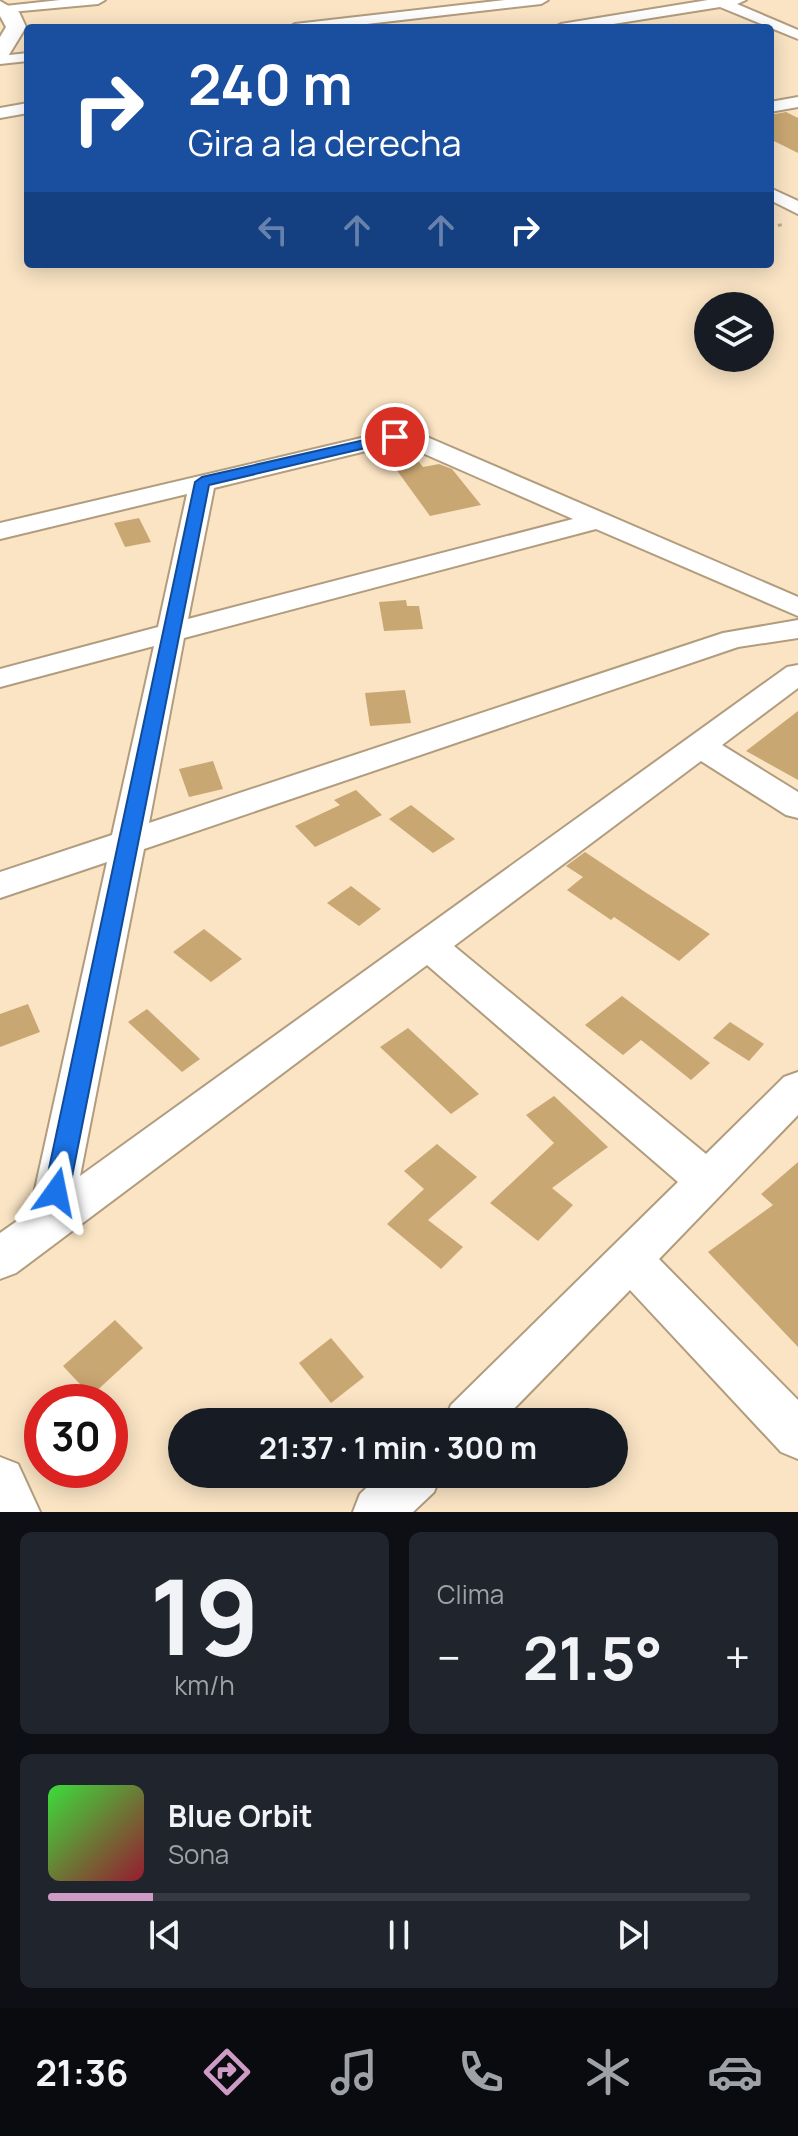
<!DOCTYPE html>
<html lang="es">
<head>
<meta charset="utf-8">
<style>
  body { margin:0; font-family:Manrope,sans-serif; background:#20242c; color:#f1f3f6; height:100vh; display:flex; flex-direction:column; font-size:30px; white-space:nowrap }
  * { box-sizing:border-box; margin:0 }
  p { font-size:26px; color:#9ea1a6 }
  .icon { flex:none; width:44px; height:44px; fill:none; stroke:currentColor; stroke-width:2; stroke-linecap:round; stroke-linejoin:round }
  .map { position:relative; height:1512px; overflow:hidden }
  .panel { display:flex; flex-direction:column; gap:20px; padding:20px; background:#0d0f14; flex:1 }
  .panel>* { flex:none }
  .banner { position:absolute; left:24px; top:24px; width:750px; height:244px; border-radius:8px; box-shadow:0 4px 20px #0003; background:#1a4fa0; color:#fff; overflow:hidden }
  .controls { position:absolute; left:694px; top:292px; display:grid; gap:16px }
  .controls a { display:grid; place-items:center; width:80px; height:80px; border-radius:50%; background:#171b24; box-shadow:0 4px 20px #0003; font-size:40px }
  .speed { position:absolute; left:24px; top:1384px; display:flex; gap:16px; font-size:40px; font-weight:700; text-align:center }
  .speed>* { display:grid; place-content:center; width:104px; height:104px; border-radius:50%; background:#171b24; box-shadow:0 4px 20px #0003; line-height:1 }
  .speed .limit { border:12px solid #d22; background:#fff; color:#111 }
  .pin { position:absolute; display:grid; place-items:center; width:68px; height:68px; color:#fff; margin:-34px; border:4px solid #fff; border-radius:50%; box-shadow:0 2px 8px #0007 }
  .me { position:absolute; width:88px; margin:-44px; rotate:12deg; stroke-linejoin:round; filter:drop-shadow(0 0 6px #0008) }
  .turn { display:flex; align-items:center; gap:28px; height:168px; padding:0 32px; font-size:36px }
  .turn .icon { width:104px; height:104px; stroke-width:2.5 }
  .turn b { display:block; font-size:56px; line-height:68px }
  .lanes { display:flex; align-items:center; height:76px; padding:0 32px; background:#0003; justify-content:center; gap:40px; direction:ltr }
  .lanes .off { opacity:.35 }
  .big { font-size:60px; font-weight:700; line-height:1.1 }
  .panel .card { flex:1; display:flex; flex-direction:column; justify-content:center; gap:12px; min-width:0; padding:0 28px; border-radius:12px; background:#20242c }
  .panel .dial { align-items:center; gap:0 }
  .dial b { font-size:104px; line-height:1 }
  .song { display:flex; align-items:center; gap:24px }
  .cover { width:96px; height:96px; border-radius:12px; background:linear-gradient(135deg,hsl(120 70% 55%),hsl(350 70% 35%)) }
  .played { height:8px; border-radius:4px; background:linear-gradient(90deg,#ce9bc6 15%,#363941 15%) }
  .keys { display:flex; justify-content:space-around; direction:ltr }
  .heat { display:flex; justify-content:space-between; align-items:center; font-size:44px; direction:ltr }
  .panel .tiles { flex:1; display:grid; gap:20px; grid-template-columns:1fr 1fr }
  .card:last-child { grid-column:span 2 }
  .trip { position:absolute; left:168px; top:1408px; width:460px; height:80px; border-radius:40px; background:#171b24; box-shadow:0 4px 20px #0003; font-weight:700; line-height:80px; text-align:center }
  .dock { display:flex; height:128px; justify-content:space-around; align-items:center; background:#090b0e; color:#9ea1a6 }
  .dock .icon { width:56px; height:56px }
  .dock .on { color:#ce9bc6 }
  .dock b { font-size:36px; color:#f1f3f6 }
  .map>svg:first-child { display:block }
  .building { fill:#c9a773 }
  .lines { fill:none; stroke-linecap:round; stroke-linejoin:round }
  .minor-casing { stroke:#b19c7e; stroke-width:4 }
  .primary-casing { stroke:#b19c7e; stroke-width:4 }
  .path { stroke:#bdab91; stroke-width:3; stroke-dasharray:4 4; stroke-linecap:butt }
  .minor { fill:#fff; fill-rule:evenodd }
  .primary { fill:#fff; fill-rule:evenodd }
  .route { fill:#1a73e8; stroke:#114b97; stroke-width:2 }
</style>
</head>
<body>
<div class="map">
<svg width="798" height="1512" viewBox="0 0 798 1512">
  <rect width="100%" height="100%" fill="#fae4c4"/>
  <g class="building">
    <polygon points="786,112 798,118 798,153 770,139 770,115"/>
    <polygon points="410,451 423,467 439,464 452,469 481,505 430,516 385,454"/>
    <polygon points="139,518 151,542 125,547 114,523"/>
    <polygon points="406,600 407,606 419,606 423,629 384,631 379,602"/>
    <polygon points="405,690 411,723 370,726 365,693"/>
    <polygon points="798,711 798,780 746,751"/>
    <polygon points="213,761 223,789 189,797 179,769"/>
    <polygon points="356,790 382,815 315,847 295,826 340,805 334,800"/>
    <polygon points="411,805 455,839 433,853 389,819"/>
    <polygon points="585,852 645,892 710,934 679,961 614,917 611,920 567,890 583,877 566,866"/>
    <polygon points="351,886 381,909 359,926 327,903"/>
    <polygon points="204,929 242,959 211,982 173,952"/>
    <polygon points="622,996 710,1063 691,1080 641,1040 623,1055 585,1025"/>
    <polygon points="28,1004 40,1032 0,1047 0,1014"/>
    <polygon points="147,1009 200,1059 182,1072 128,1022"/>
    <polygon points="730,1022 764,1044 749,1061 713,1038"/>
    <polygon points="408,1028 479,1094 451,1114 380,1047"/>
    <polygon points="554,1096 608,1147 552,1188 573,1205 538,1241 490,1203 554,1143 526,1115"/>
    <polygon points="437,1144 477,1177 428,1220 463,1247 441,1269 387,1224 424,1189 404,1171"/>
    <polygon points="798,1162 798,1347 708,1252 773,1205 761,1194"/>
    <polygon points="115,1320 143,1348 91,1396 63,1366"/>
    <polygon points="331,1338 364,1377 331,1403 299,1363"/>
  </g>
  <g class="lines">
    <g class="minor-casing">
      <g id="minor">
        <polygon points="60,0 105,0 98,4 0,13 0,7 5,6"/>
        <polygon points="505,0 548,0 541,4 332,28 288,28 295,24"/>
        <polygon points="746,0 737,4 798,30 798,39 720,7 588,28 554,28 561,24 708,0"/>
        <polygon points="28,53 28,61 0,64 0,56"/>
        <polygon points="798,97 798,107 770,112 770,102"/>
        <polygon points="28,103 28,113 0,118 0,108"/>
        <polygon points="770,188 798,201 798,214 770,200"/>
        <path d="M395 430 427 437 798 597V616L596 529 184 638 149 823 723 633 798 620V638L738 647 144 849 80 1176 787 667 798 665V688L722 745 798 792V818L786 815 701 761 454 946 706 1154 784 1077 798 1072V1115L659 1259 798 1400V1459L781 1452 630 1290 501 1422H444L451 1405 678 1182 427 965 16 1273 0 1279V1233L30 1212 107 862 0 898V872L112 835 154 646 0 687V669L158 627 187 494 0 539V523ZM395 444 411 448 573 519 188 619 214 488Z"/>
        <polygon points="0,1457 18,1464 40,1512 0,1512"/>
        <polygon points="381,1474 441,1474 434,1492 413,1512 353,1512 360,1494"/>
      </g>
    </g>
    <g class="primary-casing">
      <polygon id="primary" points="0,1 19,12 26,27 7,58 0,60 0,37 6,27 0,16"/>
    </g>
    <polyline class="path" points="770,227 785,224"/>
    <use href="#minor" class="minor"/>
    <use href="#primary" class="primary"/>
  </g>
  <polygon class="route" points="395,433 401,437 399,440 209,485 69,1192 65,1200 56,1203 48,1200 44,1192 195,482 202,477"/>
</svg>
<div class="controls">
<a><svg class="icon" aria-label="layers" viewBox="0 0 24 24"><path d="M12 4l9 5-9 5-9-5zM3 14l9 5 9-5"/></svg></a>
</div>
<div class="speed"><div class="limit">30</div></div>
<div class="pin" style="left:395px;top:437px;background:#d93025"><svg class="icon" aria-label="arrive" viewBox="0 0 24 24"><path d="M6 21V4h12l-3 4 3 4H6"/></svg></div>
<svg class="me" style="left:56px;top:1192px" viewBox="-20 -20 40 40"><path d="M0-17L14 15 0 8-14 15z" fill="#1a73e8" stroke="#fff" stroke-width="4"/></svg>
<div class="trip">21:37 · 1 min · 300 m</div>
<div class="banner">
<div class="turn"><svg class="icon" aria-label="right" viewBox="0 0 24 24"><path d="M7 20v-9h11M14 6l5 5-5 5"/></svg><div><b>240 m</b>Gira a la derecha</div></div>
<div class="lanes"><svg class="icon off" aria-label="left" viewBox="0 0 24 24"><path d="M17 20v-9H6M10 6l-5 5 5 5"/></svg><svg class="icon off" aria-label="ahead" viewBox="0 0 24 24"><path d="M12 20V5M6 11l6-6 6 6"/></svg><svg class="icon off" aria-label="ahead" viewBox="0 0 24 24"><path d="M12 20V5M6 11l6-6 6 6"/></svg><svg class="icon" aria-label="right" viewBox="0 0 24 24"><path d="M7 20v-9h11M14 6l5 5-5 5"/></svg></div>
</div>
</div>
<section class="panel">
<div class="tiles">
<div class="card dial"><b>19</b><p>km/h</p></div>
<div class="card"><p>Clima</p>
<div class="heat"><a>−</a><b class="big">21.5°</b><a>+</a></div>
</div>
<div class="card">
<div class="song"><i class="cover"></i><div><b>Blue Orbit</b><p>Sona</p></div></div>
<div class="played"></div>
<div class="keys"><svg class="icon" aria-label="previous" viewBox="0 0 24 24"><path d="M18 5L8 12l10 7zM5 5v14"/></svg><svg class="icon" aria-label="pause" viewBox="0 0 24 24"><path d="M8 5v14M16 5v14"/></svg><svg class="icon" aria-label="next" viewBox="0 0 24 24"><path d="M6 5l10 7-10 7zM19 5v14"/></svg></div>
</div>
</div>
</section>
<nav class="dock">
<b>21:36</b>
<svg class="icon on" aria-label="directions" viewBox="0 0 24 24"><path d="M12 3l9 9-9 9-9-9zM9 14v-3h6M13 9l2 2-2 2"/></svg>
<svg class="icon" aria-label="music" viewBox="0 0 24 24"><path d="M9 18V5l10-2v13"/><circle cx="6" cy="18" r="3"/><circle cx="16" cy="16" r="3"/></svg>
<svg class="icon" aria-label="phone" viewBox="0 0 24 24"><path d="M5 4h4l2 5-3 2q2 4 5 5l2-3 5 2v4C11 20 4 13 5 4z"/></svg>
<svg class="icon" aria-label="climate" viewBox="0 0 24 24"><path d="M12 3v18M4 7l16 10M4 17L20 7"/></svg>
<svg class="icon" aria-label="car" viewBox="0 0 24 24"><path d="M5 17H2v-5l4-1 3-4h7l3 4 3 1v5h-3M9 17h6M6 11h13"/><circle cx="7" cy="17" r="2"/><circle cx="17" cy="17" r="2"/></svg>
</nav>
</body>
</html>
